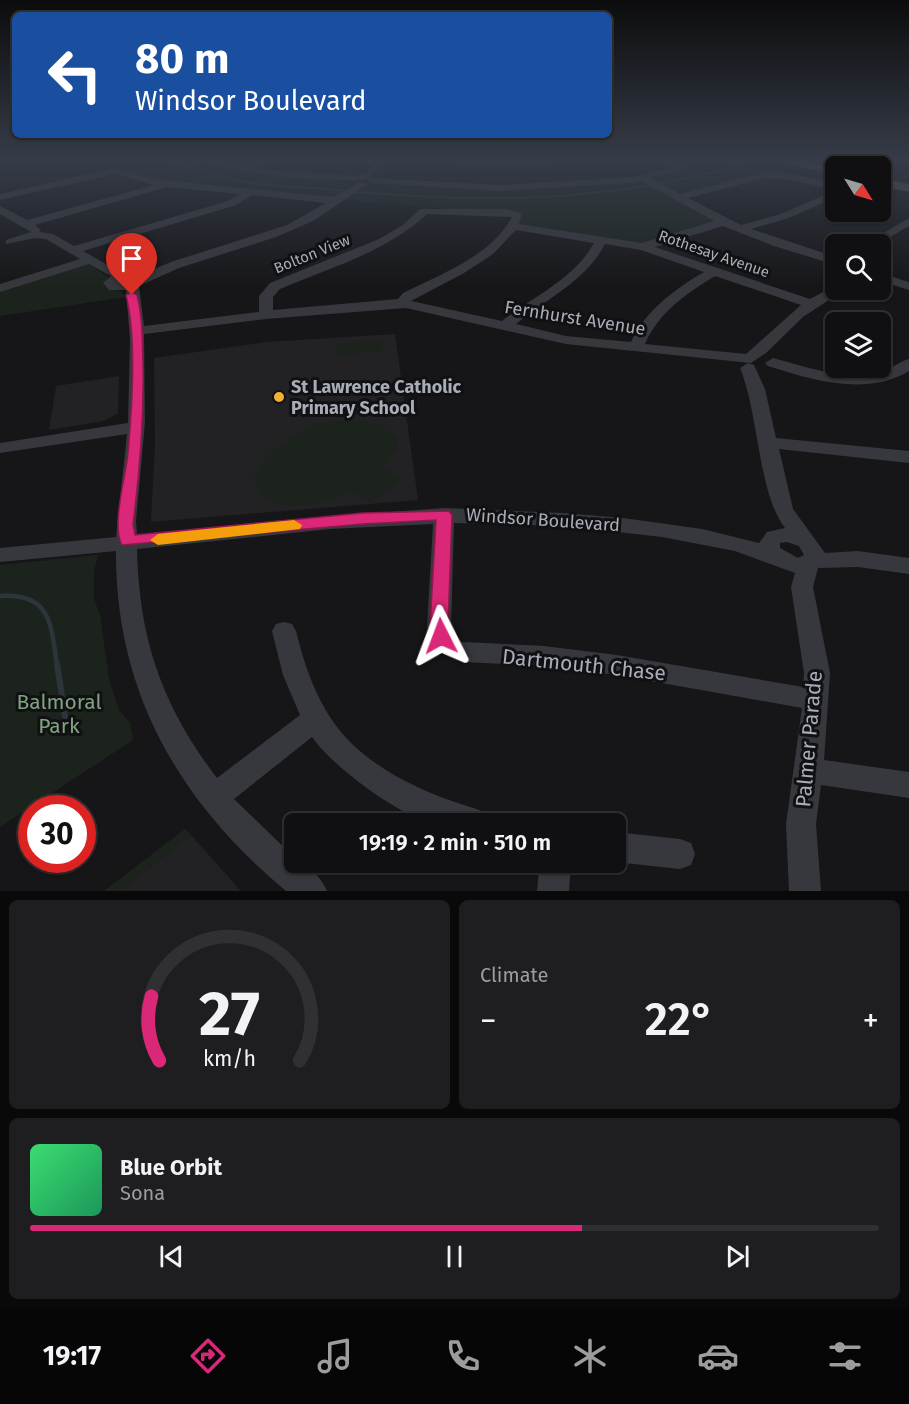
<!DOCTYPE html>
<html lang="en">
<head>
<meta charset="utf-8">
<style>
  body { margin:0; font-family:"Fira Sans",sans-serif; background:#1e1e20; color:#f1f3f6; height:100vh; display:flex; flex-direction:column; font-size:22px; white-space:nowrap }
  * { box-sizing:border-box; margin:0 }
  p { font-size:20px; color:#9c9d9f }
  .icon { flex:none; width:33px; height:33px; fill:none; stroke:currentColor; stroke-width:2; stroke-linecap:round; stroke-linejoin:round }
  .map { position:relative; height:891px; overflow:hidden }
  .sheet { display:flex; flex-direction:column; gap:9px; padding:9px; background:#09090a; flex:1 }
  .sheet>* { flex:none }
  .guide { position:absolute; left:12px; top:12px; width:600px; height:126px; border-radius:9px; box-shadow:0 2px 4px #0004,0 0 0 2px #303032; background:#1a4fa0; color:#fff; overflow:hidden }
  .needle { width:39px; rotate:127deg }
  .fabs { position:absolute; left:825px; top:156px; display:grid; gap:12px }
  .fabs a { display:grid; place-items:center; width:66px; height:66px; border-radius:9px; background:#101012; box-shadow:0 2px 4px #0004,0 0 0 2px #303032; font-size:30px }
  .speed { position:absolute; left:18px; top:795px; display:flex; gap:12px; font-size:30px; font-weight:700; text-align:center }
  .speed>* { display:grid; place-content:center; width:78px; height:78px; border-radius:50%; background:#101012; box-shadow:0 2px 4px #0004,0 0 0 2px #303032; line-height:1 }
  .speed .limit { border:9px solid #d22; background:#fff; color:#111 }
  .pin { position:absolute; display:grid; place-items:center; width:51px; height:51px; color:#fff; margin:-62px -26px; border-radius:50% 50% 50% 0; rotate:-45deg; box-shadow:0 0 6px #0007 }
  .pin .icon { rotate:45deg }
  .me { position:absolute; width:66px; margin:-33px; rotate:357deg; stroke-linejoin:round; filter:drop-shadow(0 0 4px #0008) }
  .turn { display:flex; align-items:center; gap:21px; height:126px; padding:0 24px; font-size:27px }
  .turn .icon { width:78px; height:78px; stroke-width:2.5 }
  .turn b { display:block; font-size:42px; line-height:51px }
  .big { font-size:45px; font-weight:600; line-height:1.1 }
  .sheet .card { flex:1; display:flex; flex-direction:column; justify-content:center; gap:9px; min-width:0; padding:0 21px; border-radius:9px; background:#1e1e20 }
  .sheet .dial { align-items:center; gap:0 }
  .dial svg { height:156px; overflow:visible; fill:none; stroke:#303032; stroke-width:7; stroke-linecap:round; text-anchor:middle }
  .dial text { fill:#f1f3f6; stroke:none }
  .song { display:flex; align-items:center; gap:18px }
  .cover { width:72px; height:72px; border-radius:9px; background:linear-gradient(135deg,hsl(140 70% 55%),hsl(150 70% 35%)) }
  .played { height:6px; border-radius:3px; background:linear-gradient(90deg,#db2777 65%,#303032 65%) }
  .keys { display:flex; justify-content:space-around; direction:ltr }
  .heat { display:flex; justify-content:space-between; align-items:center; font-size:33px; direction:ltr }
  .sheet .tiles { flex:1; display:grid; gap:9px; grid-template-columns:1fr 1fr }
  .card:last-child { grid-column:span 2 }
  .trip { position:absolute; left:284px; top:813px; width:342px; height:60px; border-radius:9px; background:#101012; box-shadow:0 2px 4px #0004,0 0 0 2px #303032; font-weight:600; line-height:60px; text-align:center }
  .dock { display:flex; height:96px; justify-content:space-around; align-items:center; background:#060607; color:#9c9d9f }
  .dock .icon { width:42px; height:42px }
  .dock .current { color:#db2777 }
  .dock b { font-size:27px; color:#f1f3f6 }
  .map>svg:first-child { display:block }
  .built { fill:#222225 }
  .green { fill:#1c231d }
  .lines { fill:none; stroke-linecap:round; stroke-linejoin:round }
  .stream-far2 { stroke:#2c353c; stroke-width:2 }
  .stream-far1 { stroke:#2c353c; stroke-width:4.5 }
  .stream { stroke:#2c353c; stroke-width:6 }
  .minor { fill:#37383d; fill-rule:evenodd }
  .major { fill:#53555c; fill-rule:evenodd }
  .route { fill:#db2777; stroke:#8e194d; stroke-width:1.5 }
  .slow { fill:#f59e0b }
  .poi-dot { fill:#f2b134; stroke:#111113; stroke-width:2 }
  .labels { text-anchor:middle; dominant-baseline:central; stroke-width:6; stroke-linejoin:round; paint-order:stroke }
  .far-street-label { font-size:15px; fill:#a8adb8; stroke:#111113 }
  .street-label { font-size:18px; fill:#a8adb8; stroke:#111113 }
  .poi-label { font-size:18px; font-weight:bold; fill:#a8adb8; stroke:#111113; text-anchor:start }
  .near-street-label { font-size:21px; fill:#a8adb8; stroke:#111113 }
  .near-park-label { font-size:21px; fill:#7fa381; stroke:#111113 }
</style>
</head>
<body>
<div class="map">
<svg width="909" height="891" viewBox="0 0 909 891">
  <rect width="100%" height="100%" fill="#161618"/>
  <g class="built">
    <polygon points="395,334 418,500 151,522 155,444 154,358 266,342"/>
    <polygon points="119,376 118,413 104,421 49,430 56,386"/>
    <polygon points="191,835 241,891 119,891"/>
  </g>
  <g class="green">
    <polygon points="98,161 203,161 278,175 341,181 352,185 333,198 151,181 106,168 74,167"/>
    <polygon points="717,161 771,172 761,172 685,195 676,193 650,179"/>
    <polygon points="636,181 660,189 714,222 646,244 519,224 521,216 343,200 367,184 375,183 502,190"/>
    <polygon points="85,264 91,265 108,277 105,286 120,291 126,297 0,316 0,289"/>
    <polygon points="381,340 383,351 335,355 335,344"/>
    <path d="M353 419 377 423 396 437 398 450 387 463 363 483 384 468 403 479 370 502 351 491C330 504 265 519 255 483 249 461 303 429 320 424 331 421 342 420 353 419Z"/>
    <polygon points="98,555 94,571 94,600 100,614 109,679 119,710 130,723 133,740 0,827 0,565"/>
    <polygon points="185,829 191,835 119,891 104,891"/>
  </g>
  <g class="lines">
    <g class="stream-far2">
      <polyline points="72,161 80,161"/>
      <path d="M167 161C189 166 210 175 233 180 267 187 303 187 337 190 481 204 598 203 739 166"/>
      <polyline points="0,163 50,161"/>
    </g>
    <path class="stream-far1" d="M0 596C52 593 51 625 57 666"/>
    <polyline class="stream" points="57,664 65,716"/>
    <g class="minor">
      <path d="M204 161H225L281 171 358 176 367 172 378 161H387L369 178 500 185 635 177 674 167 661 161H675L690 168 651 178 680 194 765 172 779 171 836 184V190L791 180 765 178 688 198 741 225 781 214 836 190V197L789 218 751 229 836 257V265L774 246 723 226 655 247 810 299 833 287 844 290 803 317 766 353 751 363 566 344 406 308 266 319 144 334 145 422 136 521 137 535 271 521 444 508 563 513 623 518 702 529 759 543 767 532 785 528C758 493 759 414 740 368L748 363 754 365 765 389 776 438 909 451V463L779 449 793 509 825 553 858 551 909 558V574L858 567 818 568 813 587 830 673 824 760 909 772V798L821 785 816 824 821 891H789L786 824 802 708 617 675 544 666 463 662 445 655 436 647 427 627 433 524 330 529 137 549C139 639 162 706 217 778L300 715 283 675 272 631 276 624 284 622 292 624 296 631C318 721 351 760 438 796 455 803 473 807 490 814L494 824C475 824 455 826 437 824 402 819 332 766 312 737L234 799 294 857V862C308 862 322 879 327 891H286C180 803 115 692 116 551L0 562V548L116 537 127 434 0 453V443L128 423 130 340 126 290H109L103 283 111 276 89 264 0 292V284L80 259 46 239 35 238 6 244V240L31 232 0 214V206L27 220 154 185 115 174 0 200V194L115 168 151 179 333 197 360 182 368 184 313 221 276 237 179 268 139 286 144 326 259 312V296L270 283 379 239 403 225 420 209H505L522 213 519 224 642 243 714 221 643 182 500 191 372 183 369 182 368 178C348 186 222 173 204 161ZM167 187 240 194 228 201 74 246 53 234 39 232 41 230 35 225ZM252 195 326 203 287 225 171 262 140 275 113 268 83 251 236 205ZM427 214 512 217C491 256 441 274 403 293L398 299 273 310V297L280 289C329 268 387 252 427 214ZM516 230 594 243C574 279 534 296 502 321L411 301 464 273 493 254ZM605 244 641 250 704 272C675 289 645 311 631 342L566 336 516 324C547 298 585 282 605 244ZM715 276 801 305 746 354 645 344C658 313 687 293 715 276ZM454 523 563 526 662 537 735 551 795 573 791 587 804 673 803 687 617 655 544 646 462 642 453 634 451 627ZM787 542 799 546 804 555 798 558 780 548V543Z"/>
      <polygon points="457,161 556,161 552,164 460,166 457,165"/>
      <polygon points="909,218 909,226 878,244 865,244"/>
      <polygon points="880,273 909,282 909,290 880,281"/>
      <path d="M773 358C807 367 844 381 879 372 890 370 898 362 909 359V371C866 397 812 380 768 366L765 363Z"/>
      <polygon points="615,832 680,839 691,843 695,854 691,865 680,869 615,862"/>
      <polygon points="540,862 571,862 569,891 537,891"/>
    </g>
    <g class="major">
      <polygon points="777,161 801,161 836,168 836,175"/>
      <polygon points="880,178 909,184 909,192 880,186"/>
    </g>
  </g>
  <linearGradient id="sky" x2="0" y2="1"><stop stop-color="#0c0c0d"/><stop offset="0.56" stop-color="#363c48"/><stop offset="1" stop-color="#363c48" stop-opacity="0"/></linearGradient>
  <rect width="909" height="286" fill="url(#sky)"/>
  <path class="route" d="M132 292 137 295C143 318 142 340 143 363 144 418 140 470 133 524L135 535 363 513 449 511 452 515 448 627 450 636 448 641H435L430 627 436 520 363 524 122 545C111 526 126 476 128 453 132 408 137 339 126 295Z"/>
  <polygon class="slow" points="294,520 302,525 300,529 158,545 150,540 158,534"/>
  <circle class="poi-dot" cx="279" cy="397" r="6"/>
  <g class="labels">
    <g class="far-street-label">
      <text transform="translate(312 254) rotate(-22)">Bolton View</text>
      <text transform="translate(714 254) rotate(19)">Rothesay Avenue</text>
    </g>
    <g class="street-label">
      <text transform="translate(575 318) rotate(9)">Fernhurst Avenue</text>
      <text transform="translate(543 520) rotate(4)">Windsor Boulevard</text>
    </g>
    <g class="poi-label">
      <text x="291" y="387">St Lawrence Catholic<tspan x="291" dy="21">Primary School</tspan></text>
    </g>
    <g class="near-street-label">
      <text transform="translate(584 665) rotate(6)">Dartmouth Chase</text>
      <text transform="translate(809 739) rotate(-85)">Palmer Parade</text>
    </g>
    <g class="near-park-label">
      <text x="59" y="702">Balmoral<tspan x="59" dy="24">Park</tspan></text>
    </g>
  </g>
</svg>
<div class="fabs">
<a><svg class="needle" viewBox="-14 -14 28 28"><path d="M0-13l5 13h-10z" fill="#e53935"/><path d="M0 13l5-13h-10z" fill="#9c9d9f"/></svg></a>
<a><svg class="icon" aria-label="search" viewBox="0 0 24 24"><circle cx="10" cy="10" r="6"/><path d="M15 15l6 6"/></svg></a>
<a><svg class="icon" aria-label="layers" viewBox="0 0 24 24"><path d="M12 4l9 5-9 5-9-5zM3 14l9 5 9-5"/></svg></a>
</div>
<div class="speed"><div class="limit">30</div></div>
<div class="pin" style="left:132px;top:295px;background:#d93025"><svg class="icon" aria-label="arrive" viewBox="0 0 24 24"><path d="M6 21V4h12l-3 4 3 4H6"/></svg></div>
<svg class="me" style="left:441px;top:636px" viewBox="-20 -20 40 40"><path d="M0-17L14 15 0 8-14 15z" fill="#db2777" stroke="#fff" stroke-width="4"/></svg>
<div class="trip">19:19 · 2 min · 510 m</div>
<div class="guide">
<div class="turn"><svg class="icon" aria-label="left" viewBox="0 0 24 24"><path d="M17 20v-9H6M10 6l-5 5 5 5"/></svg><div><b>80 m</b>Windsor Boulevard</div></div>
</div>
</div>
<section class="sheet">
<div class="tiles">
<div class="card dial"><svg viewBox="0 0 100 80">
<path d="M14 69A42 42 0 1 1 86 69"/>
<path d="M14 69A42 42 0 0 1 10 36" stroke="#db2777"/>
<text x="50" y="56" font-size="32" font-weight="700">27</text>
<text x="50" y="72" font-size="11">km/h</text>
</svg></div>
<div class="card"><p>Climate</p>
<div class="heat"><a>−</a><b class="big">22°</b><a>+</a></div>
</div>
<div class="card">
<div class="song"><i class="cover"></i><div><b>Blue Orbit</b><p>Sona</p></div></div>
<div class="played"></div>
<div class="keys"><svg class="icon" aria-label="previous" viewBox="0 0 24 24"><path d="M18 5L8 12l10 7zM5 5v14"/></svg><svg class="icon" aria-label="pause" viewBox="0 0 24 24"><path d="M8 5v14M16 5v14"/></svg><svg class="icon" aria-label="next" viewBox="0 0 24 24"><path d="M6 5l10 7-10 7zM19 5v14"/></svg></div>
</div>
</div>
</section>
<nav class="dock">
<b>19:17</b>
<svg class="icon current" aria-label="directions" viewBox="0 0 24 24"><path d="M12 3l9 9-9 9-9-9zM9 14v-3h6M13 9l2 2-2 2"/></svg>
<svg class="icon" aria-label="music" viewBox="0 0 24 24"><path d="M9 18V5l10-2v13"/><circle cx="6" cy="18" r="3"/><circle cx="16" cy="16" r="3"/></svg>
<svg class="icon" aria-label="phone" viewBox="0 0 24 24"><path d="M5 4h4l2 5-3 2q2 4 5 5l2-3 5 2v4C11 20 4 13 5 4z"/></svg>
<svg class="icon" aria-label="climate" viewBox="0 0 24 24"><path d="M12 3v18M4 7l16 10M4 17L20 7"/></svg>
<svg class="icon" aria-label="car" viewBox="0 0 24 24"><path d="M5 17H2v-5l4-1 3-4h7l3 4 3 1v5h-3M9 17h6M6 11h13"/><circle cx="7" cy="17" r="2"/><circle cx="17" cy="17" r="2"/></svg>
<svg class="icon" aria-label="filters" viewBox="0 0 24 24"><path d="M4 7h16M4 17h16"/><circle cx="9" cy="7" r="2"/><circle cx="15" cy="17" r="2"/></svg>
</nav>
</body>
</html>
